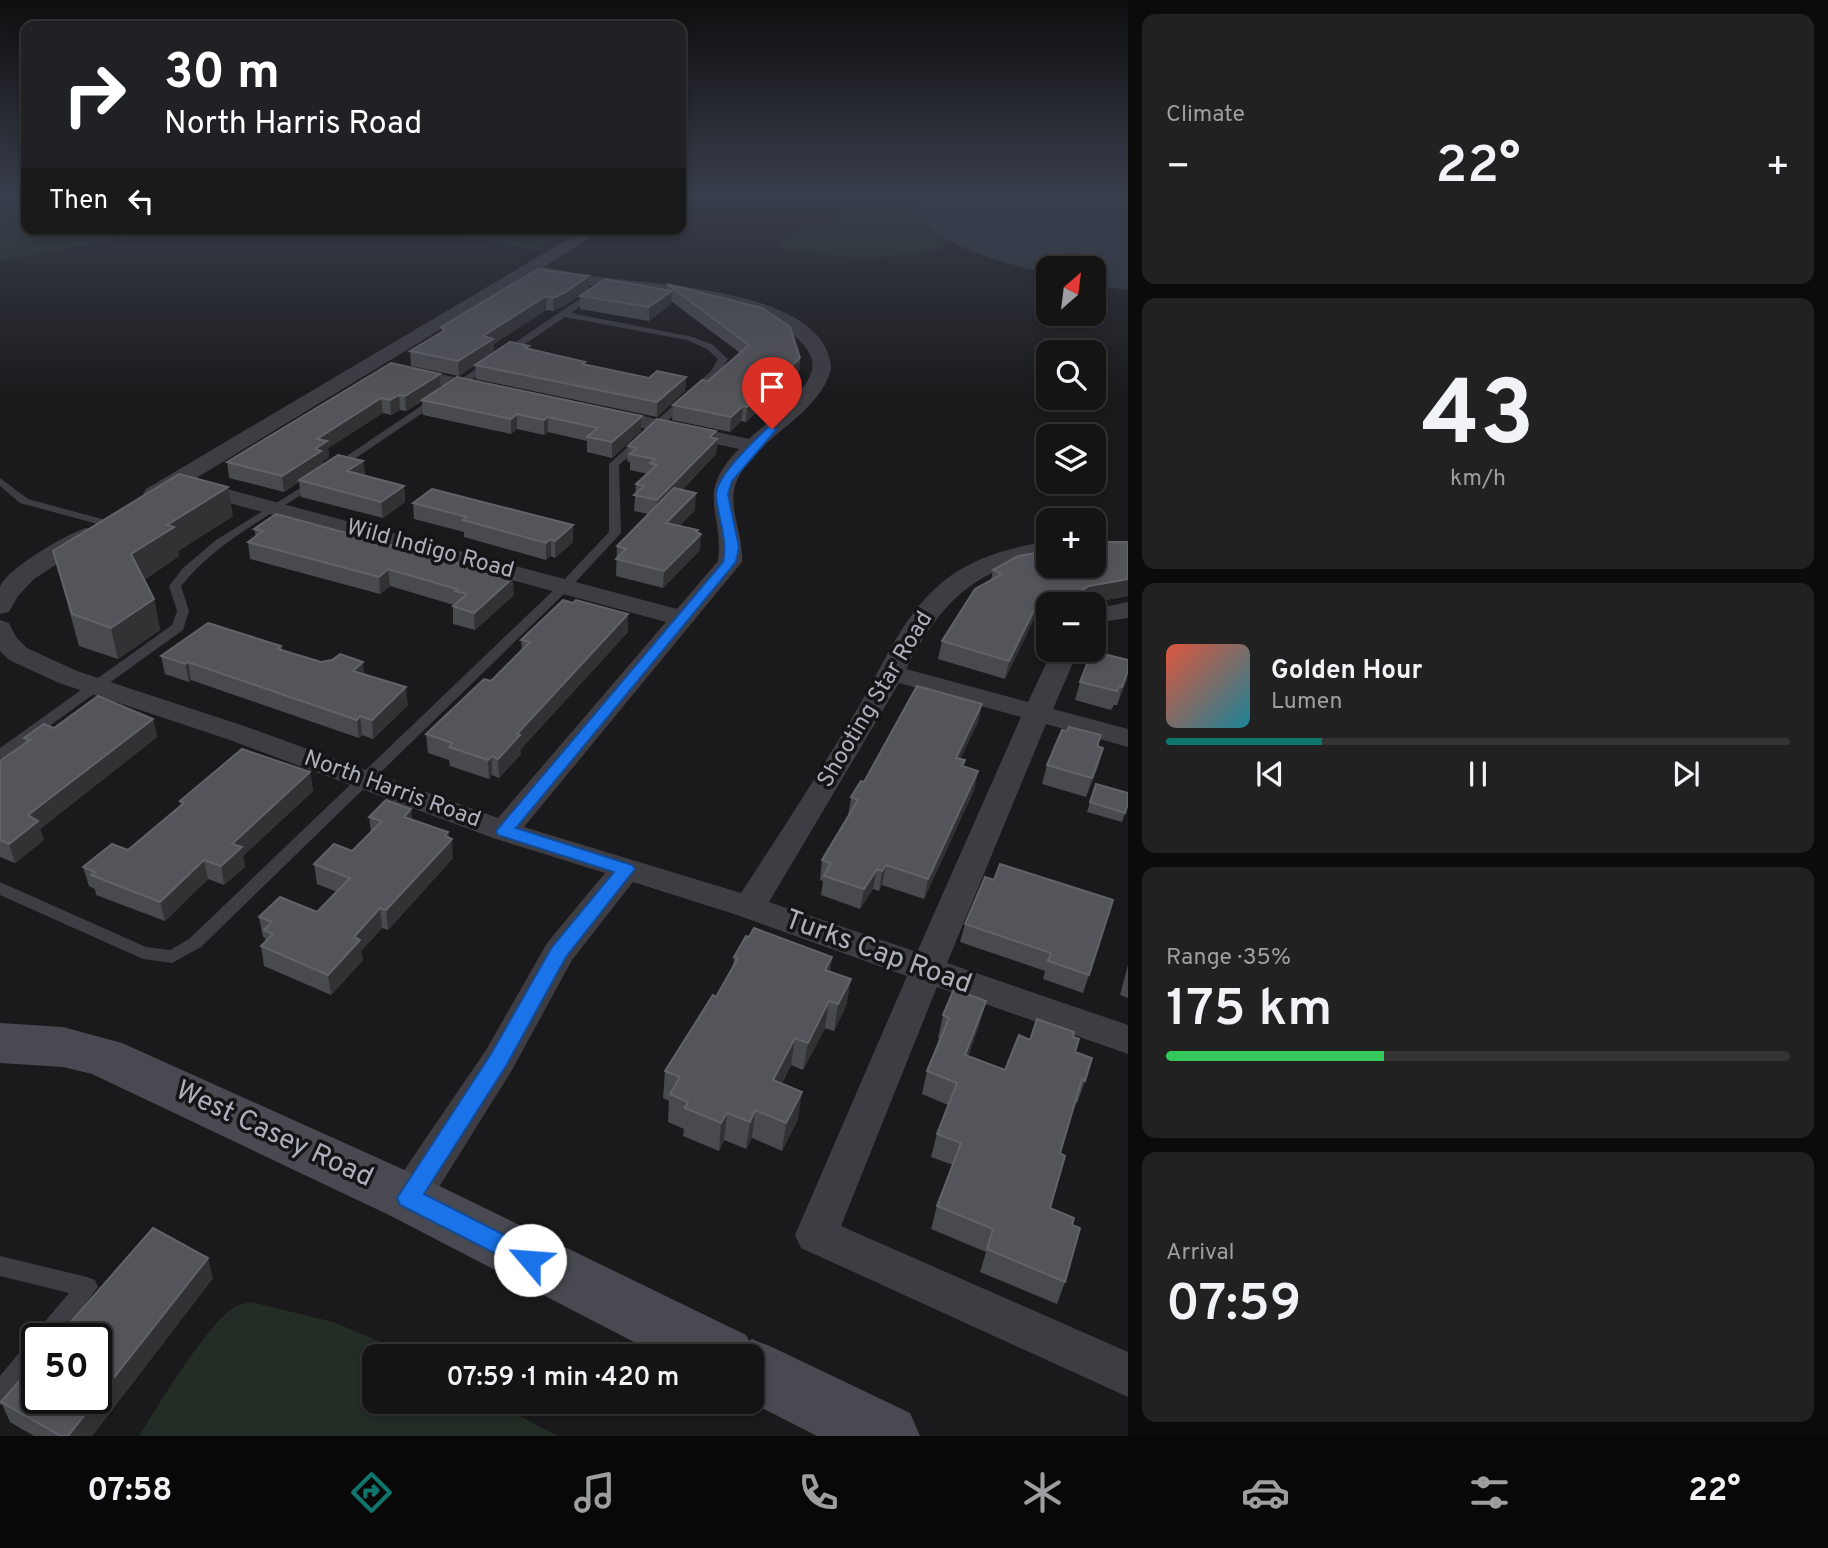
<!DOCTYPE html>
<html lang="en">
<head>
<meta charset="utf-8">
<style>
  body { margin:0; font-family:Overpass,sans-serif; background:#212122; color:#f1f3f6; height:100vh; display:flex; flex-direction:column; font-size:26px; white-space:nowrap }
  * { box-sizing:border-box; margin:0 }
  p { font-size:23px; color:#9d9ea0 }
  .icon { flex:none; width:38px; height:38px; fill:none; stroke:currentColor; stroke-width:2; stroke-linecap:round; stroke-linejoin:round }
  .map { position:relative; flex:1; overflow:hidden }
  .panel { display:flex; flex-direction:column; gap:14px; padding:14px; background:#0b0b0c; width:700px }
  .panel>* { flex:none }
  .banner { position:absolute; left:21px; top:21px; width:665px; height:214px; border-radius:14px; box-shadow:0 4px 10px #0003,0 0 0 2px #333334; background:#202124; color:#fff; overflow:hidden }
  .needle { width:46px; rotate:28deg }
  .tools { position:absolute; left:1036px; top:256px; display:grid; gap:14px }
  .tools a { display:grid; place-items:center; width:70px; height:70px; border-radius:14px; background:#141415; box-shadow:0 4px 10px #0003,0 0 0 2px #333334; font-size:35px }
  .speed { position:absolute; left:21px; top:1323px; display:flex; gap:14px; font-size:35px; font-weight:700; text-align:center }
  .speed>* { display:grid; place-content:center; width:91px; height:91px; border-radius:50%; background:#141415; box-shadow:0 4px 10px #0003,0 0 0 2px #333334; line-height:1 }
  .speed .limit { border:4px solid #111; border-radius:10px; background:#fff; color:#111 }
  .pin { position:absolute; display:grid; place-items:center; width:60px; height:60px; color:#fff; margin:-72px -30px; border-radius:50% 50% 50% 0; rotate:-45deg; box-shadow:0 0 7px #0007 }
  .pin .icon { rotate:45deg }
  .me { position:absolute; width:77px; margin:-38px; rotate:297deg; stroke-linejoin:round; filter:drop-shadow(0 0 5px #0008) }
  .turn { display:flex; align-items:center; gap:24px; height:147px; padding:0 28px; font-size:32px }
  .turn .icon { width:91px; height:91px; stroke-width:2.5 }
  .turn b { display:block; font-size:49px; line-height:60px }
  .then { display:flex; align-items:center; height:66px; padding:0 28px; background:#0003; gap:14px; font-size:26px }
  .big { font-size:52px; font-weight:600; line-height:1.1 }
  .panel .card { flex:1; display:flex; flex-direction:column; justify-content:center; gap:10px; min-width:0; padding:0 24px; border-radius:14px; background:#212122 }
  .panel .dial { align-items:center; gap:0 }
  .dial b { font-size:91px; line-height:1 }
  .song { display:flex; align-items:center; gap:21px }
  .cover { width:84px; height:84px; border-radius:10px; background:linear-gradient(135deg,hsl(10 70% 55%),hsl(190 70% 35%)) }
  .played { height:7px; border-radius:4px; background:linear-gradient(90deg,#0f766e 25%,#333334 25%) }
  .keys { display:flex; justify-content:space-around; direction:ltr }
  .heat { display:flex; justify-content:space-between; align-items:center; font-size:38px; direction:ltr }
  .charge { height:10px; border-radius:5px; background:linear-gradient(90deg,#34c759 35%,#333334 0) }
  .trip { position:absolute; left:362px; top:1344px; width:402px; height:70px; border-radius:14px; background:#141415; box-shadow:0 4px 10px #0003,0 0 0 2px #333334; font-weight:600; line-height:70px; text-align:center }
  .dock { display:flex; height:112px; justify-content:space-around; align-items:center; background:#080808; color:#9d9ea0 }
  .dock .icon { width:49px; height:49px }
  .dock .current { color:#0f766e }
  .dock b { font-size:32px; color:#f1f3f6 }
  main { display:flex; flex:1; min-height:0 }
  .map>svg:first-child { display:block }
  .green { fill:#242c26 }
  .water { fill:#303640 }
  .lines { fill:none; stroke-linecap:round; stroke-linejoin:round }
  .lane { fill:#3d3d43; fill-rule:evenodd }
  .street { fill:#3d3d43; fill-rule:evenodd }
  .secondary { fill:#494a51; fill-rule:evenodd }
  .wall { fill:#494a4e }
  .shaded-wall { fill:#323235 }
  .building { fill:#54555a; stroke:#626369; stroke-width:2 }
  .route { fill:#1a73e8; stroke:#114b97; stroke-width:2 }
  .labels { text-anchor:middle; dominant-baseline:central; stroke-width:7; stroke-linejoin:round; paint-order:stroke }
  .street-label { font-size:23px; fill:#adafbb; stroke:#151517 }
  .near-street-label { font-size:28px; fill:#adafbb; stroke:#151517 }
</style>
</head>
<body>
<main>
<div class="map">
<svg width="1128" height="1436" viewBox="0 0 1128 1436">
  <rect width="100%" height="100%" fill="#1a1a1c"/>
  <g class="green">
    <polygon points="0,197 26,197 26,229 172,229 0,261"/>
    <path d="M877 197H901L924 207 930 227 947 239 940 249C888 261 837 258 784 249L779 242C786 232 799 231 810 228 835 222 854 211 877 197Z"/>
    <polygon points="425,229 571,229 536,250"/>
    <path d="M251 1302 333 1322 414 1356H374V1402H493L558 1436H139C158 1406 208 1322 236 1306 240 1304 247 1303 251 1302Z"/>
  </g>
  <path class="water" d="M924 197H1128V290L1094 285V268H1048V274C1017 266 955 251 932 228 926 222 924 207 921 198Z"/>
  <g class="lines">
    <g class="lane">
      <polygon points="593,290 600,292 571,313 693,337 713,345 728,359 718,375 619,465 621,533 569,589 201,947 172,963 143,959 0,895 0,882 146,947 170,950 189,939 561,583 609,532 609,464 711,371 718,359 707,349 687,340 565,317 338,470 330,470 329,468"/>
      <polygon points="0,478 28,499 109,521 111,523 105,526 20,503 0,486"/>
      <path d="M315 479 320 482 319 484C271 515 217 541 181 586L189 611 183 630 5 758 0 759V748L172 625 177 611 169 586 183 568 216 540Z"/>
      <polygon points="0,1256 87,1277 95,1280 98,1287 59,1339 37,1339 37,1367 8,1402 0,1405 0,1376 29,1341 34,1339 37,1331 69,1293 0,1276"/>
    </g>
    <g class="street">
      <path d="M585 229H603L544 267C565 271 586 276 607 278 662 285 827 291 831 368 821 416 753 438 736 483 727 507 744 536 742 562L524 827 741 893C781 832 821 770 858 708 885 662 905 609 949 577 977 556 1014 547 1048 541V555C974 569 940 603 906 669L1028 702 1053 649H1079L1053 709 1128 729V747L1046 724 947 963 1128 1025V1054L937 987 841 1226 1128 1352V1397L801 1248 795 1235 907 976 737 915 633 882 572 960 512 1070 424 1211 409 1216 394 1211 388 1198 394 1185 486 1050 547 943 605 873 493 838 227 739 59 683 9 660 0 651V620L9 623 16 637 27 648 77 671 247 727 498 818 666 622 185 491 182 486 154 501 146 499 143 494 146 489ZM532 274C556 279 581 284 606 288 670 295 750 291 799 340 808 349 816 360 811 373 804 396 767 422 749 439L606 408 596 414 606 420 739 449C694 494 724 511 718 561L677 609 193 480ZM899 683 1021 717 917 952 769 902Z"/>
      <polygon points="404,366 494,386 496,390 487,396 397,376 395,372"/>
      <path d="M86 528 94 530 97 535 94 540 34 579 18 596 9 612 0 614C0 607 0 594 0 587 6 569 68 533 86 528Z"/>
      <polygon points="1128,602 1128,618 1094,623 1094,609"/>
    </g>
    <polygon class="secondary" points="0,1023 63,1027 122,1043 429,1181 746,1335 749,1341 752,1339 774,1348 910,1413 920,1436 817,1436 750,1402 752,1402 752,1356 661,1356 389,1215 92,1074 63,1067 0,1063"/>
  </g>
  <g class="wall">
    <polygon points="538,269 589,289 564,306 553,311 546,310 494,344 494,353 529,349 585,365 649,378 686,377 685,391 657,417 476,379 475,365 459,376 411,366 410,351 442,333 441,327"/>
    <polygon points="667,284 800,358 799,372 746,422 741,421 730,432 672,420 673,405 708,381 740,353 671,301 671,304 649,321 580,309 580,296 667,290"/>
    <polygon points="440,374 440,388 642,416 641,431 612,458 587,452 587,441 548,432 544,435 517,429 511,434 423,415 422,401 406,411 400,410 391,415 383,413 328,448 329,457 323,461 323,465 363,461 365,476 404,486 405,502 383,518 301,497 299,482 284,492 229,478 227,462"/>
    <polygon points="716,431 716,438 717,439 716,454 682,490 695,510 679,526 698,530 700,550 663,588 616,576 617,546 648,514 634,511 636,484 648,474 630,470 630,462 627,461 628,446"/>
    <polygon points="413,503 573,542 555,558 551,556 546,560 464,537 464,532 414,519"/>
    <polygon points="233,516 178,551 179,556 144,580 154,599 160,630 118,659 79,646 53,551"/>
    <polygon points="254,529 514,595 475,630 453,624 453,606 454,605 390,586 380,594 250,559 248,542 256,537"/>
    <polygon points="1128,542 1128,596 1084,604 1048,604 1048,618 1037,613 1005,679 938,659 942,641 991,580 993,570"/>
    <polygon points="628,632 520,750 521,754 499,778 492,775 489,779 450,766 449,760 428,753 426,734 491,681 522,651 521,640"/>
    <polygon points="281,646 282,650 321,662 365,674 408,705 373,739 362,735 359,738 191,680 189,682 165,674 161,656"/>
    <polygon points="1127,679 1117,705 1114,705 1111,710 1075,700 1080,682"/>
    <polygon points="982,704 978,722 960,759 965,760 963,767 978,771 974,790 924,899 882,885 879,891 873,889 860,909 821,895 823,881 820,880 822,860 848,817 851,797 864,782"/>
    <polygon points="153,719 157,737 40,829 44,840 15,863 0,857 0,761 26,743 24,738 54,728"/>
    <polygon points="1067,731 1101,735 1098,747 1103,748 1098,767 1086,797 1042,784 1047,765"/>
    <polygon points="310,772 313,791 243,856 245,867 224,885 208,879 165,921 96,895 95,889 89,886 83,867 128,850 181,806 180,801"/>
    <polygon points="1090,802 1128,804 1122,822 1087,812"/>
    <polygon points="411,809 412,820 448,832 453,858 388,930 382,928 361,951 363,960 331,995 264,966 261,946 266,941 265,938 263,937 259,917 317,912 337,892 317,884 314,864 352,851 371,832 369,817"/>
    <polygon points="985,877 1089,975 1083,993 1043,979 1045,971 960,942 965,924"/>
    <polygon points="734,957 832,957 830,971 851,979 846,1006 834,1031 825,1028 803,1070 791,1065 782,1083 798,1119 782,1151 752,1138 746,1149 724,1140 719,1151 683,1136 684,1129 668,1122 669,1101 663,1098 665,1071 716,997 733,967"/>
    <polygon points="1128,965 1128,998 1120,995"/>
    <polygon points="943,1015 980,1023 968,1056 1005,1070 1030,1040 1073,1037 1075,1052 1085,1081 1077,1103 1075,1103 1060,1153 1050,1208 1072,1225 1065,1282 1057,1304 980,1272 986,1252 931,1229 937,1206 953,1165 931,1157 937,1134 948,1105 922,1094 927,1071 940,1039 938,1038"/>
    <polygon points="213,1278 92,1436 34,1436 10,1422 1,1402"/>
  </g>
  <g class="shaded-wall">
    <polygon points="589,276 589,289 564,306 553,311 553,298"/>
    <polygon points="672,291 671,304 649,321 649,307"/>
    <polygon points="546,296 546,310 494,344 494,353 459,376 458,361 483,336"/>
    <polygon points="800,358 799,372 746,422 747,407"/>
    <polygon points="440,374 440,388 406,411 405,396"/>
    <polygon points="686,377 685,391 657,417 657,402"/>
    <polygon points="399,395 400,410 391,415 390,400"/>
    <polygon points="381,398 383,413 328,448 329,457 323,461 323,466 299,480 299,482 284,492 282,476 317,439"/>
    <polygon points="743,406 741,421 730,432 731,417"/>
    <polygon points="517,414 517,429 511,434 511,419"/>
    <polygon points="642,416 641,431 612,458 612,442"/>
    <polygon points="548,417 548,432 544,435 544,420"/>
    <polygon points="716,431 715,441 717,439 716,454 656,516 657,500"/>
    <polygon points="363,461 365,477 347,471"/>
    <polygon points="404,486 405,502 383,518 381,502"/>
    <polygon points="228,487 233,516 178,551 179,556 137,584 131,554 167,525"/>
    <polygon points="696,493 695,510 666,539 666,523"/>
    <polygon points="573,525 573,542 555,558 555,541"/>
    <polygon points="698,530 697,538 701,534 700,550 663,588 664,571"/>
    <polygon points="551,539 551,556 546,560 546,543"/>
    <polygon points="388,569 390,586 380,594 379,577"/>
    <polygon points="513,578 514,595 475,630 474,613"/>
    <polygon points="1128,579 1128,596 1084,604 1059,604 1089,586"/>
    <polygon points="1041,596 1037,613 1005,679 1009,661"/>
    <polygon points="154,599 160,630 118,659 111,628"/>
    <polygon points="628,614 628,632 520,750 521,754 499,778 498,759 517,734"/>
    <polygon points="188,662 191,680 189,682 185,664"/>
    <polygon points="363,662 365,680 353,671"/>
    <polygon points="1128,671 1127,679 1117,705 1122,687"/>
    <polygon points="406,687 408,705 373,739 372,720"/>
    <polygon points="982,704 978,722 952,776 956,758"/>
    <polygon points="360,716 362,735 359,738 357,720"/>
    <polygon points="153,719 157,737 40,829 44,840 15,863 9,844 28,815"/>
    <polygon points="1103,748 1098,767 1086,797 1092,778"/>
    <polygon points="492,756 492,775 489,779 488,760"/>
    <polygon points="978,771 974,790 924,899 928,879"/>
    <polygon points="310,772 313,791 243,856 245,867 224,885 221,866 232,844"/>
    <polygon points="411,809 413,828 404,817"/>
    <polygon points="448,832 449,842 452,839 453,858 388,930 386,910"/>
    <polygon points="204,860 208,879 165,921 160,902"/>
    <polygon points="886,865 882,885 879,891 882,871"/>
    <polygon points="877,869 873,889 860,909 864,889"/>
    <polygon points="380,908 382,928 361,951 363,960 331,995 328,975 354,937"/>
    <polygon points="832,957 828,984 825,970"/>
    <polygon points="851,979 846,1006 834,1031 838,1004"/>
    <polygon points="829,1001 825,1028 803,1070 808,1043"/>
    <polygon points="986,1001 980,1023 959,1078 965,1055"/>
    <polygon points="795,1038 791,1065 769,1107 773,1080"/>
    <polygon points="802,1092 798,1119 782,1151 786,1123"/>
    <polygon points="755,1110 752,1138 746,1149 750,1122"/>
    <polygon points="727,1113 724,1140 719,1151 721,1123"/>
    <polygon points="208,1258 213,1278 92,1436 68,1436"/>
  </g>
  <g class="building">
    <polygon points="538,269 589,276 564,293 553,298 546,296 483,336 493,339 458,361 410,351 445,330 441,327"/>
    <polygon points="605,279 672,291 649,307 580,296"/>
    <polygon points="667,284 762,308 790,327 800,358 747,407 743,406 731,417 673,405 702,380 708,381 749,345"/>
    <polygon points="510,342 529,346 525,348 585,362 582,364 649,378 657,371 686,377 657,402 475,365"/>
    <polygon points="391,363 440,374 405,396 399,395 390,400 381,398 317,439 327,441 315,449 321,451 282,476 227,462"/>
    <polygon points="457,377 642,416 612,442 587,437 598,428 548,417 544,420 517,414 511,419 422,400"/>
    <polygon points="657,419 716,431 710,437 717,439 657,500 634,495 644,486 636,484 657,465 650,463 655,459 630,454 637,448 628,446"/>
    <polygon points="338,455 363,461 347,471 404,486 381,502 299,480"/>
    <polygon points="179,474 228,487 167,525 174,527 131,554 154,599 111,628 72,614 53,551"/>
    <polygon points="674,488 696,493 666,523 698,530 696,532 701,534 664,571 616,559 626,549 617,546"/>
    <polygon points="432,489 573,525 555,541 551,539 546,543 463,520 467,517 413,503"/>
    <polygon points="276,514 513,578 474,613 453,606 467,594 455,591 457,589 388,569 379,577 248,542 263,531 254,529"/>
    <polygon points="1105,542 1128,542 1128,579 1089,586 1059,604 1041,596 1009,661 942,641 975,589 1002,574 993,570 1018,556 1048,551 1048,565 1094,565 1094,544"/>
    <polygon points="563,600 573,603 576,600 628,614 517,734 520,735 498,759 492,756 488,760 449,747 452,743 426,734 484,679 491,681 530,642 521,640"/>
    <polygon points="208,623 281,646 278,649 321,662 332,660 340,654 363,662 353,671 406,687 372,720 360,716 357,720 188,662 185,664 161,656"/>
    <polygon points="1092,651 1128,660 1128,671 1122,687 1119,686 1117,691 1080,682"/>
    <polygon points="917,686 982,704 956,758 965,760 962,766 978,771 928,879 886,865 882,871 877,869 864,889 824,876 831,863 822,860 858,800 851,797 861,781 864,782"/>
    <polygon points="98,696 153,719 28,815 38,821 9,844 0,840 0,761 30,740 24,738 44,724 54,728"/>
    <polygon points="1069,727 1101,735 1097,746 1103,748 1092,778 1047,765 1062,730 1067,731"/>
    <polygon points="242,749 310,772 232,844 242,847 221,866 204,860 160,902 91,875 95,872 83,867 112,844 128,850 184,803 180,801"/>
    <polygon points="1096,784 1128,793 1128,803 1125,813 1090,802"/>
    <polygon points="386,800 411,809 404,817 448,832 445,836 452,839 386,910 380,908 354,937 360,940 328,975 261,946 273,934 264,930 272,922 259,917 280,897 317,912 350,878 314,864 334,844 352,851 382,821 369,817"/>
    <polygon points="1000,864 1113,900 1089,975 1048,961 1051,953 965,924 985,877 994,880"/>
    <polygon points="754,928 832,957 825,970 851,979 838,1004 829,1001 808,1043 795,1038 773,1080 802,1092 786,1123 755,1110 750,1122 727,1113 721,1123 685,1108 688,1102 670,1094 680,1077 665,1071 713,995 716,997 738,958 734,957 746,936 749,937"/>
    <polygon points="954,989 986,1001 965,1055 1005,1070 1019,1035 1030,1040 1037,1019 1074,1032 1073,1037 1079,1039 1075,1052 1092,1058 1085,1081 1082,1079 1060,1153 1065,1156 1050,1208 1074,1218 1072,1225 1080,1228 1065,1282 987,1249 993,1229 937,1206 961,1143 937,1134 957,1083 927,1071 949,1018 943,1015"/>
    <polygon points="153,1228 208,1258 68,1436 61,1436 1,1402 37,1361 37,1398 96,1398 96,1339 56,1339"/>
  </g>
  <linearGradient id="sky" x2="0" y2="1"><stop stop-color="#0e0e0f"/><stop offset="0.49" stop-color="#383e4b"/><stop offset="1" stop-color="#383e4b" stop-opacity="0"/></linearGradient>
  <rect width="1128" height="398" fill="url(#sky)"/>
  <path class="route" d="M768 427 777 429 732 481 728 494 739 547 736 562 516 828 632 865 635 869 566 957 506 1066 424 1194 538 1252 542 1260 538 1267 530 1271 400 1205 397 1198 491 1054 552 947 614 872 498 835 496 831 723 562C728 539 718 519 716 496 715 476 754 442 768 427Z"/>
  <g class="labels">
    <g class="street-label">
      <text transform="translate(430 550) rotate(15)">Wild Indigo Road</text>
      <text transform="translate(876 700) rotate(-59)">Shooting Star Road</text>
      <text transform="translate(392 790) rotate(20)">North Harris Road</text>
    </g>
    <g class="near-street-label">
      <text transform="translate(878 953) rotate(20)">Turks Cap Road</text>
      <text transform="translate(274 1135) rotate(25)">West Casey Road</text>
    </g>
  </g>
</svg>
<div class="tools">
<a><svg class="needle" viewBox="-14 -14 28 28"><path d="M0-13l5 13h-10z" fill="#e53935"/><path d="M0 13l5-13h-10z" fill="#9d9ea0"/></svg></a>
<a><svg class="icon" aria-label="search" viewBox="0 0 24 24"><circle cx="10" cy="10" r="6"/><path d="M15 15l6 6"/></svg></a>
<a><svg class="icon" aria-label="layers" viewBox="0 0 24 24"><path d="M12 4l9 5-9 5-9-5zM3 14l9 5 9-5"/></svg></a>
<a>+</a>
<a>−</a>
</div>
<div class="speed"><div class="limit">50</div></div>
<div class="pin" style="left:772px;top:429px;background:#d93025"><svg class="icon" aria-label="arrive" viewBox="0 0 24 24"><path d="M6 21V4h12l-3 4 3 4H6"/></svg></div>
<svg class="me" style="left:530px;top:1260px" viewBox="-20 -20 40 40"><circle r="19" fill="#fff"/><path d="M0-13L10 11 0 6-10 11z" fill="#1a73e8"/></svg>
<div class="trip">07:59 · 1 min · 420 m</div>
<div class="banner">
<div class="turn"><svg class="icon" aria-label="right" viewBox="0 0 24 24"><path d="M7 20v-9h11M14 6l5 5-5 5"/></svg><div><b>30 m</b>North Harris Road</div></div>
<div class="then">Then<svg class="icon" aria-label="left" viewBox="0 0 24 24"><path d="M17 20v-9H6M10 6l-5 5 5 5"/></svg></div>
</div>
</div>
<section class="panel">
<div class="card"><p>Climate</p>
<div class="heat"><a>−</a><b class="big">22°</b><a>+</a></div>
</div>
<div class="card dial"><b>43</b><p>km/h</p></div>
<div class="card">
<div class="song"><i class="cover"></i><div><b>Golden Hour</b><p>Lumen</p></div></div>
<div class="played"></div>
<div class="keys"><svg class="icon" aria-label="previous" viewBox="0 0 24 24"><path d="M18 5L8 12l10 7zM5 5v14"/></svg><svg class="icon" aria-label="pause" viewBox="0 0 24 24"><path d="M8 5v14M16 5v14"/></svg><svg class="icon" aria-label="next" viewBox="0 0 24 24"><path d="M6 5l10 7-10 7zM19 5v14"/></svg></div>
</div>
<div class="card"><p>Range · 35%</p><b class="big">175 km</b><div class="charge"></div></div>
<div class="card"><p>Arrival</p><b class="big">07:59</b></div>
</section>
</main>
<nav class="dock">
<b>07:58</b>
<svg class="icon current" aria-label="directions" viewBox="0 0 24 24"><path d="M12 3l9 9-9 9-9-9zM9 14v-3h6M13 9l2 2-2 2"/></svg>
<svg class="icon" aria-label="music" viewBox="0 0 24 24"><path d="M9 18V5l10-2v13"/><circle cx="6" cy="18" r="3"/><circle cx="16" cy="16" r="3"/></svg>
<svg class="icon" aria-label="phone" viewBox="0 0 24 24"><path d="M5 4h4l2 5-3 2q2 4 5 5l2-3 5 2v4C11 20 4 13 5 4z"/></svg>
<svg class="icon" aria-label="climate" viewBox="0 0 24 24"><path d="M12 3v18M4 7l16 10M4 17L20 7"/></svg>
<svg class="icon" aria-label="car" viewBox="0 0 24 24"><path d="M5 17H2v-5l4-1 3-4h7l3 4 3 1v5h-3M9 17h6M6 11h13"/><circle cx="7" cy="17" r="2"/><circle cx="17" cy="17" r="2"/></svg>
<svg class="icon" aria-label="filters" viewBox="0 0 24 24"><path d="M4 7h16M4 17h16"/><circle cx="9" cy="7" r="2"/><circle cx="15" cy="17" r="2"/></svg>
<b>22°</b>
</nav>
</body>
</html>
